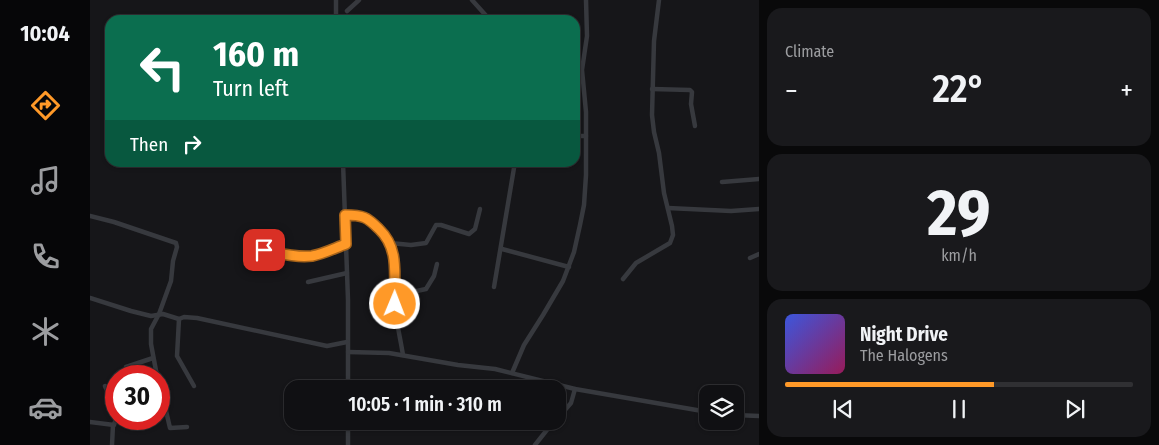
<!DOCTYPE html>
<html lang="en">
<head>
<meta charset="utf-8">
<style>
  body { margin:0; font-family:"Fira Sans Condensed",sans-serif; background:#19191c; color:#f1f3f6; height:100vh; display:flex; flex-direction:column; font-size:19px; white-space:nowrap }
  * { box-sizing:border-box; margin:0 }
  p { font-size:16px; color:#9c9da0 }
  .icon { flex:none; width:28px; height:28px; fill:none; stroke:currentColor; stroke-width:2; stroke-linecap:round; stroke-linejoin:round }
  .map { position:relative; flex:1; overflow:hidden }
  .details { display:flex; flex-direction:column; gap:8px; padding:8px; background:#09090a; width:400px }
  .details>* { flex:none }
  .hud { position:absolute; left:15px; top:15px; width:475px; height:152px; border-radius:15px; box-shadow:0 1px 4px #0004,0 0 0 1px #303033; background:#0b6e4f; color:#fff; overflow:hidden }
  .buttons { position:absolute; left:609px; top:385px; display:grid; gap:10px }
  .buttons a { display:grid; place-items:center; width:45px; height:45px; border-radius:10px; background:#101013; box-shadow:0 1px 4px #0004,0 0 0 1px #303033; font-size:25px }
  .speed { position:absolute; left:15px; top:365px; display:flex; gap:10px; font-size:25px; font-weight:700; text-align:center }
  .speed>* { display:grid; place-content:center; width:65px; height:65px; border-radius:50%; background:#101013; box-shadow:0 1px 4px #0004,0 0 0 1px #303033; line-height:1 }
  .speed .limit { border:8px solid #d22; background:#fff; color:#111 }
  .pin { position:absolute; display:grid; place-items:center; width:42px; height:42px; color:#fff; margin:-21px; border-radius:10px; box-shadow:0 2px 8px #0006 }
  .me { position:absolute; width:55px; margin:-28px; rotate:1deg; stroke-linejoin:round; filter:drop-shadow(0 0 4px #0008) }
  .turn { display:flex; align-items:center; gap:18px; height:105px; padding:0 25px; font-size:22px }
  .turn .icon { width:65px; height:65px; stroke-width:2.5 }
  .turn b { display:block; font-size:35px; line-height:42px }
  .then { display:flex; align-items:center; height:48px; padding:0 25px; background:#0003; gap:10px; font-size:19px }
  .big { font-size:38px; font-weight:600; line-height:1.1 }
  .details .card { flex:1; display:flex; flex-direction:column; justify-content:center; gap:8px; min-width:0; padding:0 18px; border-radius:15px; background:#19191c }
  .details .dial { align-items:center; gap:0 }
  .dial b { font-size:65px; line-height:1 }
  .song { display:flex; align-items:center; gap:15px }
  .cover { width:60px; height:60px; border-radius:8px; background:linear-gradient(135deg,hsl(230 70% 55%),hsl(330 70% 35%)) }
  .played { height:5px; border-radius:2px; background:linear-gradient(90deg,#ff9928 60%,#303033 60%) }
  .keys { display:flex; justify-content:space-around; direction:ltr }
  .heat { display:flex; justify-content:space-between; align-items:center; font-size:28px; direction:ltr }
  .trip { position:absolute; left:194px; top:380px; width:282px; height:50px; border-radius:15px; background:#101013; box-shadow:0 1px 4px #0004,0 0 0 1px #303033; font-weight:600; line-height:50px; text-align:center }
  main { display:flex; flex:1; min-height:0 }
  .dock { display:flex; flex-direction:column; width:90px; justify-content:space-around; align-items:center; background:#060608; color:#9c9da0 }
  .dock .icon { width:35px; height:35px }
  .dock .current { color:#ff9928 }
  .dock b { font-size:22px; color:#f1f3f6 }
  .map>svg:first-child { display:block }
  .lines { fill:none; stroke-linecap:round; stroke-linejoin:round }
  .minor { stroke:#37393e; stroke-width:4.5 }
  .route-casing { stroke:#a6631a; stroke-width:12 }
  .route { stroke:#ff9928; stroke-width:9 }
</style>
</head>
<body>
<main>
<nav class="dock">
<b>10:04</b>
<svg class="icon current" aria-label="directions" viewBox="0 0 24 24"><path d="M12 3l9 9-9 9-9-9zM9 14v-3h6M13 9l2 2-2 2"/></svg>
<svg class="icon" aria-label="music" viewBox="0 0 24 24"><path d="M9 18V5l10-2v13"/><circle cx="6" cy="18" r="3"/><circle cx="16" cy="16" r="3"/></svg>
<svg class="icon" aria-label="phone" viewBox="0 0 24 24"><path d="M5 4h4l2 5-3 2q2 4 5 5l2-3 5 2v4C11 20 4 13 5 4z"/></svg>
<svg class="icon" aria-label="climate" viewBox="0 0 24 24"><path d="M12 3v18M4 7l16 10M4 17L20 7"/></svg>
<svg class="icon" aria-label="car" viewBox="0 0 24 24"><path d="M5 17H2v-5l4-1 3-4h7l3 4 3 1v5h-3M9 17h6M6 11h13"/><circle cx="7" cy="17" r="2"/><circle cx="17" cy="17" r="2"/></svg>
</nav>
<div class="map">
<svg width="669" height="445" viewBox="0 0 669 445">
  <rect width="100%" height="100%" fill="#161619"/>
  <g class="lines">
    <g class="minor">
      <polyline points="246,0 246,20"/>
      <polyline points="382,0 400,20"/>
      <polyline points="257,11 269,0"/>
      <polyline points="562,89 600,90 602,92 601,104 605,126"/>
      <polyline points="485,136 496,136"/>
      <polyline points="253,162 258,300 258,389"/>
      <polyline points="632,182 669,179"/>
      <polyline points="578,208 641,211 669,209"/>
      <path d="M255 215C272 215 276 216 289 229 311 250 302 270 304 297 305 317 310 336 313 355"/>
      <polyline points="0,216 24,222 86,243 87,247 83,261 81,281 69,314 61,329 61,344 67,376"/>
      <polyline points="300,243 321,245 336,243 346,225 351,225 379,234 385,229 390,209"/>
      <polyline points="412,249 479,267"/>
      <polyline points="174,250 200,255 221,256 256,244"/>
      <polyline points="660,258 669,254"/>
      <polyline points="533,279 546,263 580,243 583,235 582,226 574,193 569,153 564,132 562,115 564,41 569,0"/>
      <polyline points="218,282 257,273"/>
      <polyline points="404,287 425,162"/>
      <polyline points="305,289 322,292 336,289 344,276 347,264"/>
      <polyline points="0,298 41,311 61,316 73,314 89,319 94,317 107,318 237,346 257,342"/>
      <polyline points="89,319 87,356 104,386"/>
      <polyline points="258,352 299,353 368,365 405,369 485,389 618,412"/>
      <polyline points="36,367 63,358"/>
      <polyline points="422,373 434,345 453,315 473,281 484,252 490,225 494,205 496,175 496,112 492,70 497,36 496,0"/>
      <polyline points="69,381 80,428 97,427"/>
      <polyline points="201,405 202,405"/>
      <polyline points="645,415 669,416"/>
      <polyline points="468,418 481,403 485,389"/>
      <path d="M0 422 24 425C29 414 20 397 15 386"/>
      <polyline points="22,445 23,425"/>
      <polyline points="258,445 258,421"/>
      <polyline points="445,445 464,421"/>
    </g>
  </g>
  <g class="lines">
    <g class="route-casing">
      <path id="route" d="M174 250C189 253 206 258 222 256 233 254 245 248 256 244L255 215C273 215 277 217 289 229 311 250 303 278 305 304"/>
    </g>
    <use href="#route" class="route"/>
  </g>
</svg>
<div class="buttons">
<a><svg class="icon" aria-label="layers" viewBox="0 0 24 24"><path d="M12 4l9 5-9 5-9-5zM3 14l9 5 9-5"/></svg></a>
</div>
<div class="speed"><div class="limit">30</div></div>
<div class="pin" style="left:174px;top:250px;background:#d93025"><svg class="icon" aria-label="arrive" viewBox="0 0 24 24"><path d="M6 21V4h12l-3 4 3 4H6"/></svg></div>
<svg class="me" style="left:305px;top:304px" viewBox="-20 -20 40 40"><circle r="17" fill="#ff9928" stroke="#fff" stroke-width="3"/><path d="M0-11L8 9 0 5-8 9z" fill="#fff"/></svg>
<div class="trip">10:05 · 1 min · 310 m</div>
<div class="hud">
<div class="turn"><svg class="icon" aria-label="left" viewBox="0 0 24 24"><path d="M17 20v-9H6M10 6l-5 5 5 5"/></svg><div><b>160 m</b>Turn left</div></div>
<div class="then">Then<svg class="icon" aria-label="right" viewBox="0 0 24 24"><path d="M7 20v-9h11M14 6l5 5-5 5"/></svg></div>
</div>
</div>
<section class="details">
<div class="card"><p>Climate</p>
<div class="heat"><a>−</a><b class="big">22°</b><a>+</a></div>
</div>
<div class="card dial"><b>29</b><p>km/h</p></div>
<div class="card">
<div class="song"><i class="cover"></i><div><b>Night Drive</b><p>The Halogens</p></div></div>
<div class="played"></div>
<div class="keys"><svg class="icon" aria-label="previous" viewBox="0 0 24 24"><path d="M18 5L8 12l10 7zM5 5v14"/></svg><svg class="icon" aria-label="pause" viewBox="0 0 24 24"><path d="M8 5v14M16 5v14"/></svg><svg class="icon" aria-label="next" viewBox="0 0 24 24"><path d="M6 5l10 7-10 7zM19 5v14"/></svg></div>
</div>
</section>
</main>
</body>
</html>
